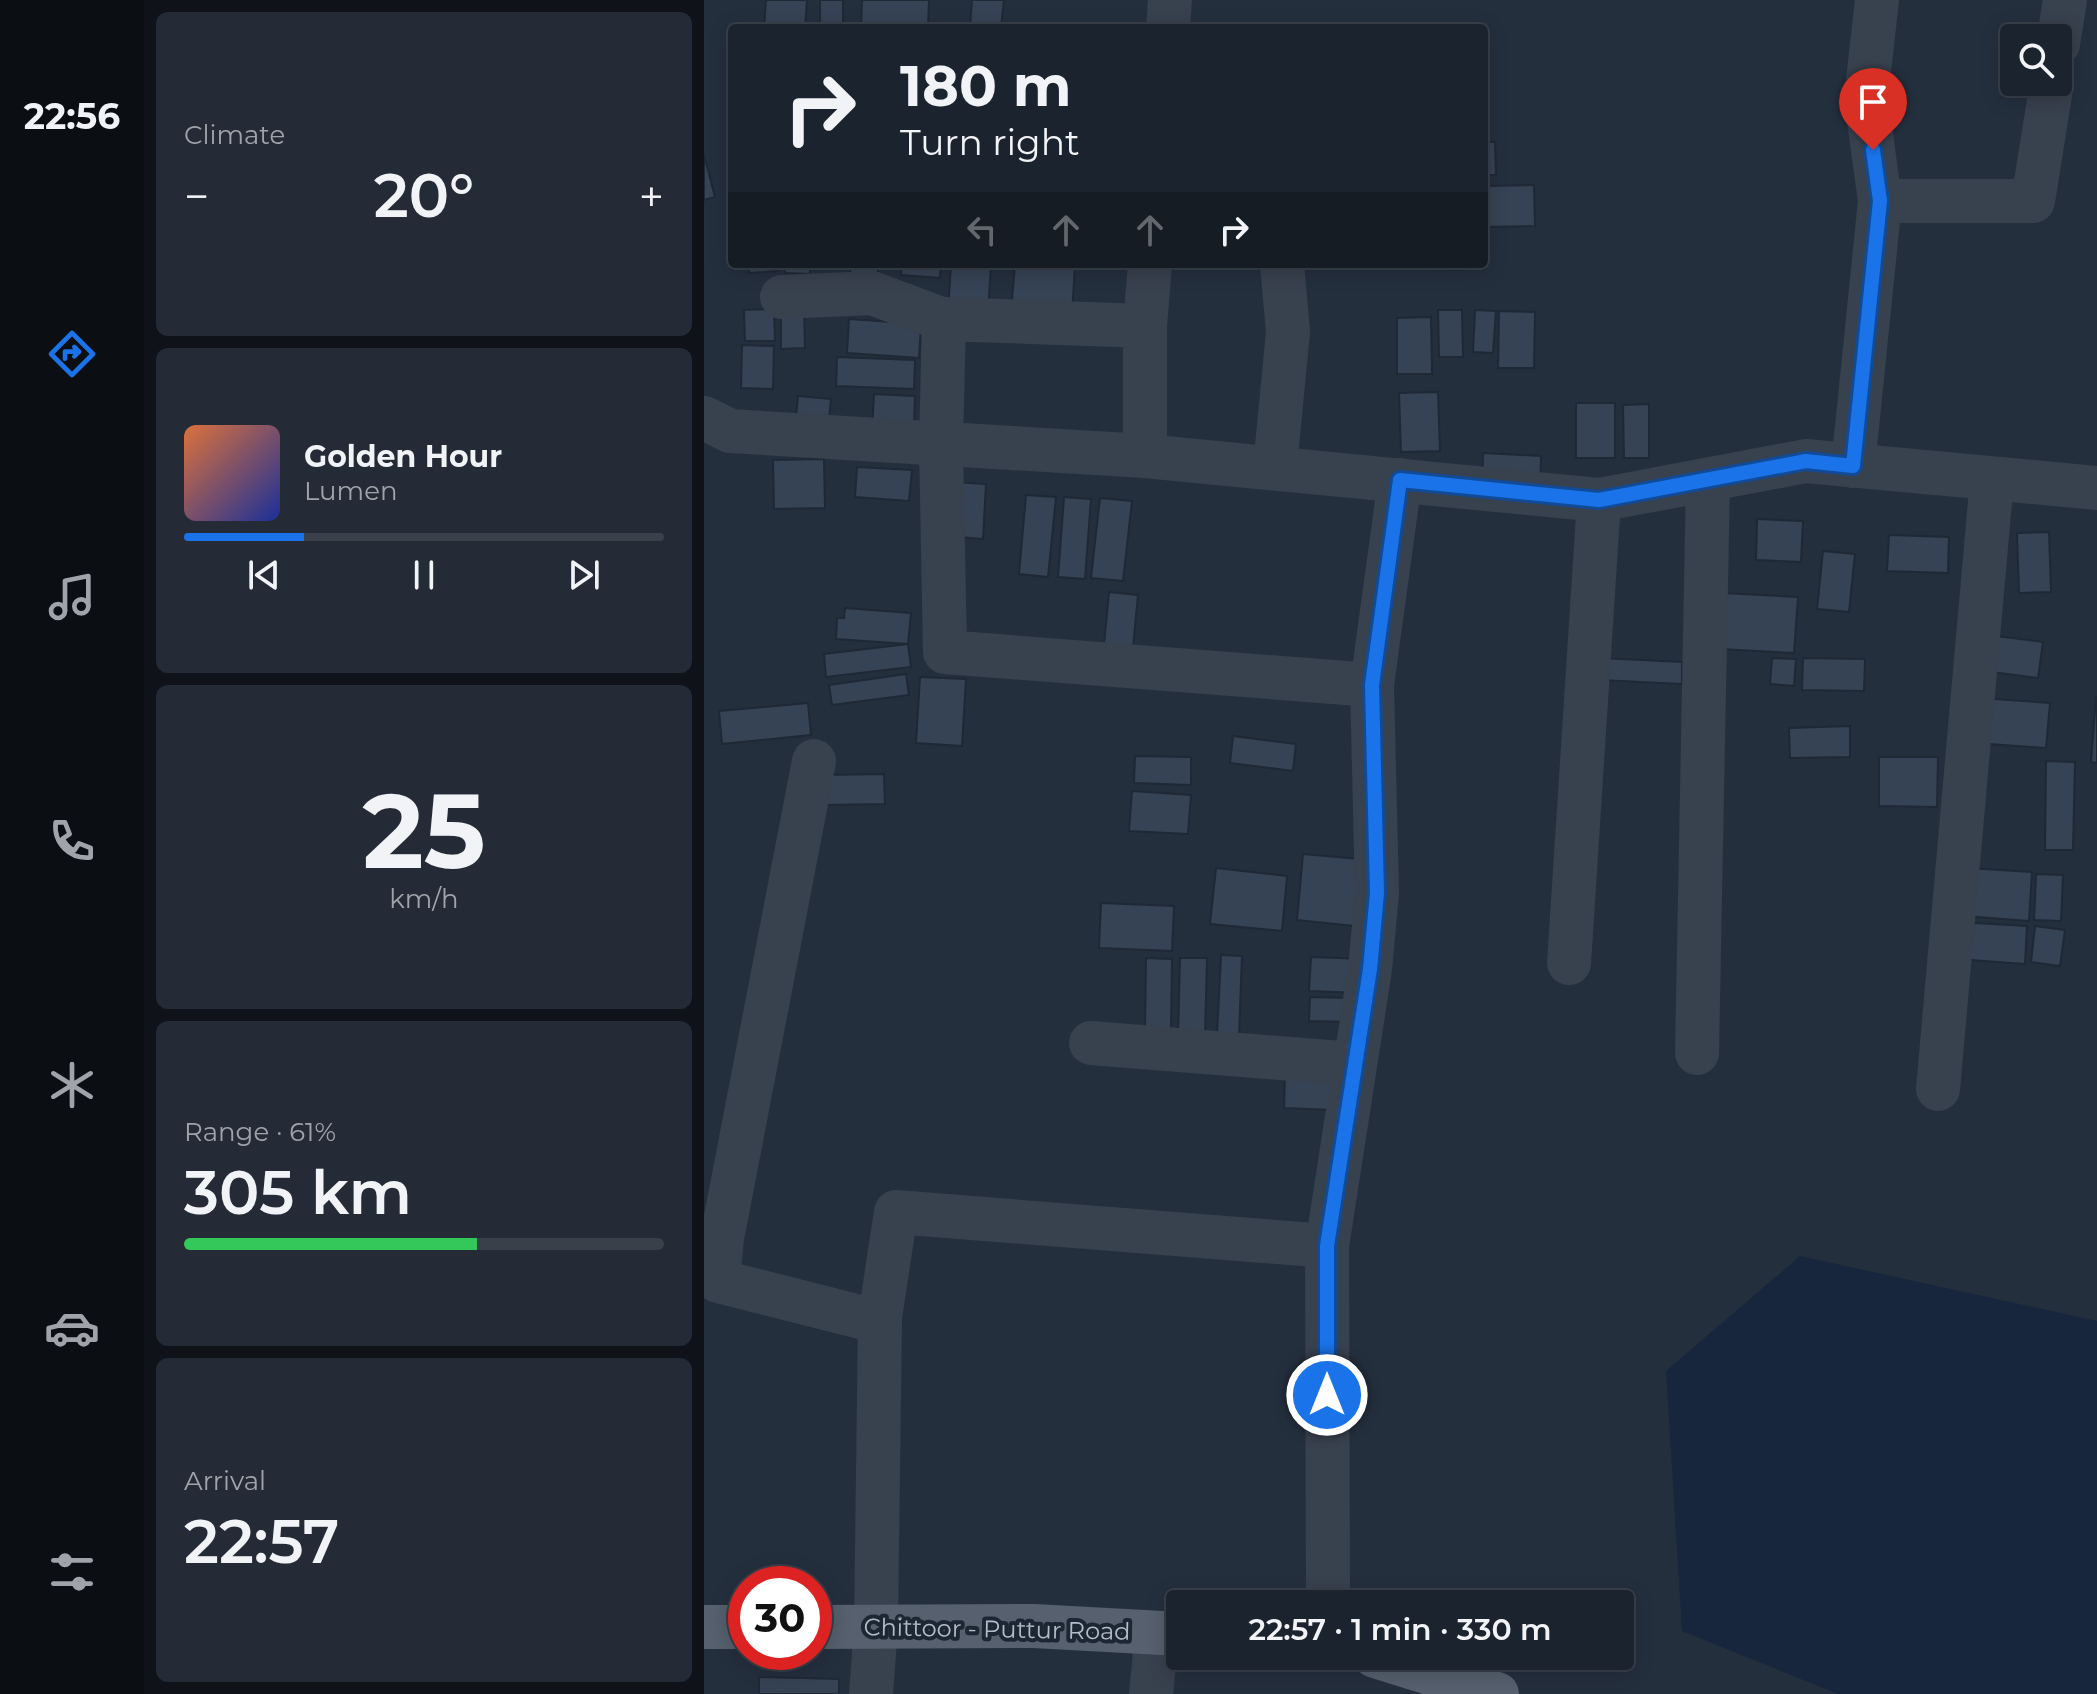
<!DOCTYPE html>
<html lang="en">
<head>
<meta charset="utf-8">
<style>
  body { margin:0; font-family:Montserrat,sans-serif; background:#242b36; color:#f1f3f6; height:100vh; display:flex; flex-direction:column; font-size:30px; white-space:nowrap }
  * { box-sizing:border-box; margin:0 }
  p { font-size:26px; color:#a0a4aa }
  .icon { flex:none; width:44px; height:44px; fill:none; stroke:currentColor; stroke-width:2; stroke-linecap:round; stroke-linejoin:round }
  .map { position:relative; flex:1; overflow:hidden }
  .side { display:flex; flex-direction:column; gap:12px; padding:12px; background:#0f1319; width:560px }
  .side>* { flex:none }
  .hud { position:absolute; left:24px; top:24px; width:760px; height:244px; border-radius:8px; box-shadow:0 4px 20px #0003,0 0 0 2px #39404a; background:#1b232e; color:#f1f3f6; overflow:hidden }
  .tools { position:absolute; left:1296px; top:24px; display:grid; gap:16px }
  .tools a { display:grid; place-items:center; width:72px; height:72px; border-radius:8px; background:#1b232e; box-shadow:0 4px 20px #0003,0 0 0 2px #39404a; font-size:40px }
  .speed { position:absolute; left:24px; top:1566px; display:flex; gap:16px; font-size:40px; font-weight:700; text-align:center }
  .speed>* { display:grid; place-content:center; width:104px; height:104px; border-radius:50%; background:#1b232e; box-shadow:0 4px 20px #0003,0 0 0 2px #39404a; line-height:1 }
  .speed .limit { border:12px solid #d22; background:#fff; color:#111 }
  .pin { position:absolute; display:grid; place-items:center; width:68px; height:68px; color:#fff; margin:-82px -34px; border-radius:50% 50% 50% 0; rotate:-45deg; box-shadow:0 0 8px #0007 }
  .pin .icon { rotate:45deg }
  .me { position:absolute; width:88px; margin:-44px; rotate:0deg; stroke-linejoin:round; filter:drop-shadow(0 0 6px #0008) }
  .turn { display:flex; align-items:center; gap:28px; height:168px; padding:0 40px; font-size:36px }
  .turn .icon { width:104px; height:104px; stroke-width:2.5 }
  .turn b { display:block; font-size:56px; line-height:68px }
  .lanes { display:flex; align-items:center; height:76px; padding:0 40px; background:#0003; justify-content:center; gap:40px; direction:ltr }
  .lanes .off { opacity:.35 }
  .big { font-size:60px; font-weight:600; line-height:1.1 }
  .side .card { flex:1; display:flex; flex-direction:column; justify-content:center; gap:12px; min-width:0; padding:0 28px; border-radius:12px; background:#242b36 }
  .side .dial { align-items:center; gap:0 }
  .dial b { font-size:104px; line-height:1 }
  .song { display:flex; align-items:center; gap:24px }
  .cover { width:96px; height:96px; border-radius:12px; background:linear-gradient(135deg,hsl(20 70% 55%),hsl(230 70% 35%)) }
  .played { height:8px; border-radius:4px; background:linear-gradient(90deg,#1a73e8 25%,#39404a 25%) }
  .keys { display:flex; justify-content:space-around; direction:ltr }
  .heat { display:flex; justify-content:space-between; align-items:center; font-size:44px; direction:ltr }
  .charge { height:12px; border-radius:6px; background:linear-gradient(90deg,#34c759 61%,#39404a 0) }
  .trip { position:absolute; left:462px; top:1590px; width:468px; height:80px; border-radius:8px; background:#1b232e; box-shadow:0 4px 20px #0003,0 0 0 2px #39404a; font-weight:600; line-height:80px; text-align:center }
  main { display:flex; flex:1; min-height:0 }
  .tabs { display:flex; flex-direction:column; width:144px; justify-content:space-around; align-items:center; background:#0b0e12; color:#a0a4aa }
  .tabs .icon { width:56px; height:56px }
  .tabs .current { color:#1a73e8 }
  .tabs b { font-size:36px; color:#f1f3f6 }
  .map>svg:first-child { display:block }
  .water { fill:#17263c }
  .building { fill:#364354; stroke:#1f2835; stroke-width:2 }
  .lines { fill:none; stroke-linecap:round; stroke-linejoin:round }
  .minor { stroke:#38414e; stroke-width:44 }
  .major { stroke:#56606e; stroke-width:44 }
  .route-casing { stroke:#114b97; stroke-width:20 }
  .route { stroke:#1a73e8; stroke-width:14 }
  .labels { text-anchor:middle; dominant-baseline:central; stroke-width:8; stroke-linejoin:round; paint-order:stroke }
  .street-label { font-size:24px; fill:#b4bcc9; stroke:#1d2633 }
</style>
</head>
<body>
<main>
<nav class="tabs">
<b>22:56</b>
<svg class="icon current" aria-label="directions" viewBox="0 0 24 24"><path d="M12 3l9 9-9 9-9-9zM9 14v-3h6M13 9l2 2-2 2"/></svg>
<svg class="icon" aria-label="music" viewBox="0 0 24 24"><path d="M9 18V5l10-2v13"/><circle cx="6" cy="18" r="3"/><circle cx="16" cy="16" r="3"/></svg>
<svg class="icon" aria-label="phone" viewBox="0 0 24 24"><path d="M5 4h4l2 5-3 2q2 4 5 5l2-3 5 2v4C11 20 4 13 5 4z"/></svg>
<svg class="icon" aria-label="climate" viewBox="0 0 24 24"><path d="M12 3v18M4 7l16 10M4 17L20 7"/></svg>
<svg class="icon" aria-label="car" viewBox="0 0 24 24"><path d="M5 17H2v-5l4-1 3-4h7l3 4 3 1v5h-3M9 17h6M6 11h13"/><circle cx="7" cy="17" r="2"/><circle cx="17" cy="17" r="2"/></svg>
<svg class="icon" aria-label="filters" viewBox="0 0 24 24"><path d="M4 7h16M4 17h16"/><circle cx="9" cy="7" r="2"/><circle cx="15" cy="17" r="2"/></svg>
</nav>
<section class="side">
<div class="card"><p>Climate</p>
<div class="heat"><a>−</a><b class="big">20°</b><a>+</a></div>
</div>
<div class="card">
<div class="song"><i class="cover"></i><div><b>Golden Hour</b><p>Lumen</p></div></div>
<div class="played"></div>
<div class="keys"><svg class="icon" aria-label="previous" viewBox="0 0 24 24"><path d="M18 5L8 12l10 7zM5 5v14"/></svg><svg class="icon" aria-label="pause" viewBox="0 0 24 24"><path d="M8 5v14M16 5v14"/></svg><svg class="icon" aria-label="next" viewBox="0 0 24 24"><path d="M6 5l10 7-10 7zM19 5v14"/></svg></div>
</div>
<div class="card dial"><b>25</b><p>km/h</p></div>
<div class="card"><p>Range · 61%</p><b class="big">305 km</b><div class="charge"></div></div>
<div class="card"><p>Arrival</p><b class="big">22:57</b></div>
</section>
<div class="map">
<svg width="1393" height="1694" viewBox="0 0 1393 1694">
  <rect width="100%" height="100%" fill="#242f3e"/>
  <polygon class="water" points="1096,1256 1393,1321 1393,1694 1134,1694 978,1631 962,1371"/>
  <g class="building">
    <polygon points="62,0 103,0 101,28 60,28"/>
    <rect x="116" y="0" width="23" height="28"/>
    <polygon points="158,0 225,0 224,28 157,26"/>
    <polygon points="268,0 300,0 297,28 266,28"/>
    <polygon points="780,142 791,142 792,175 780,175"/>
    <polygon points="0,155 11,197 0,200"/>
    <polygon points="830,185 831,226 781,227 780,186"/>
    <polygon points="45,264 73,264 74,271 45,273"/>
    <polygon points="81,264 106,264 106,274 81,273"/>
    <polygon points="147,264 174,264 174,276 146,275"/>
    <polygon points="198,264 237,264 236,278 197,275"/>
    <polygon points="247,264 287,264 284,313 244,311"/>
    <polygon points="311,264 371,264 368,315 307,311"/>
    <polygon points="704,264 757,264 757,270 704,268"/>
    <polygon points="100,306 101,348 77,349 77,307"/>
    <polygon points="70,309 71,341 41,341 40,310"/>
    <polygon points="734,310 758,310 759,357 735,357"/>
    <polygon points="771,310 792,311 789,353 769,352"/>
    <polygon points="795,311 831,312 830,368 794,368"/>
    <polygon points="727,317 728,374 693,374 693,318"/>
    <polygon points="145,319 217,324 215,358 143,353"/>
    <polygon points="38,345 70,346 69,389 37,388"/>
    <polygon points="133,357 211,360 210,389 132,386"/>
    <polygon points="734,392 736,451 697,452 695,393"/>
    <polygon points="170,394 211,396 209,451 167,449"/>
    <polygon points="94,396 127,399 124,430 91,427"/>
    <rect x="872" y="403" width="39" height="55"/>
    <polygon points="945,404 945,458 920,458 919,405"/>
    <polygon points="779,453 837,456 836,498 778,495"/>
    <polygon points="120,459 121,508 70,509 69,460"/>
    <polygon points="153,467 208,470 205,501 151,497"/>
    <polygon points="232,481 282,484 279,539 228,535"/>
    <polygon points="322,495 352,497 344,577 315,574"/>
    <polygon points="360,497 387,499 381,579 354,577"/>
    <polygon points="396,498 428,501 419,581 387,578"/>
    <polygon points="1053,519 1099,521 1097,562 1052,560"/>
    <polygon points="1345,532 1347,592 1315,593 1313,533"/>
    <polygon points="1185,535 1245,537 1244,573 1183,571"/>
    <polygon points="1119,551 1151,554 1145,612 1113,609"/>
    <polygon points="405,592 434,595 428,658 399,655"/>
    <polygon points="1019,593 1094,597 1090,653 1016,649"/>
    <polygon points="141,608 207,613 204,644 132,639 133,618 140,618"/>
    <polygon points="1284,635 1339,642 1334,678 1280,671"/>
    <polygon points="204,644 207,667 122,677 120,654"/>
    <polygon points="897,658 978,662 978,684 896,680"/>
    <polygon points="1068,658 1092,659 1090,686 1066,684"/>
    <polygon points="1099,658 1161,659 1160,691 1098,690"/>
    <polygon points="202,674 205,695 128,705 125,685"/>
    <polygon points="216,677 262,679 258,746 212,743"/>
    <polygon points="1392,697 1393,697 1393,763 1387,762"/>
    <polygon points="1276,698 1346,703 1342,748 1272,743"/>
    <polygon points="104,703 107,735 18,744 15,711"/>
    <polygon points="1146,726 1146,757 1086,758 1085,728"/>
    <polygon points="529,736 592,744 589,771 526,763"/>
    <polygon points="431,756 487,757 487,785 430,783"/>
    <polygon points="1175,757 1234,757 1233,807 1175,806"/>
    <polygon points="1342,761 1371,762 1369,850 1341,850"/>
    <polygon points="180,774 181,804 118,805 117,775"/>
    <polygon points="428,791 487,795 484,834 425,831"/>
    <polygon points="599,854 667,860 660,927 593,920"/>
    <polygon points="512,868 583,876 578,931 506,924"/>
    <polygon points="1263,868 1328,872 1325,921 1260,916"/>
    <polygon points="1332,874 1359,875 1357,921 1330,920"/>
    <polygon points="397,903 470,906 468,951 395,948"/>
    <polygon points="1270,923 1323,926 1321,964 1253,959"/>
    <polygon points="1331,926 1361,930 1356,966 1327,962"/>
    <polygon points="517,955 538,956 535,1036 513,1035"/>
    <polygon points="607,957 659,959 658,993 605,991"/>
    <polygon points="442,958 468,959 467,1033 441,1033"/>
    <polygon points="476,958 503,958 501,1038 474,1037"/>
    <polygon points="606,997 647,998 646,1022 605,1021"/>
    <polygon points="581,1073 630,1075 628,1110 580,1108"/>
    <polygon points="55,1677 135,1679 135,1694 55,1694"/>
  </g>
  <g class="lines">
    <g class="minor">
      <polyline points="464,28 466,0"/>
      <polyline points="1354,44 1361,0"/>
      <polyline points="1176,201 1329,201 1348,82"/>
      <polyline points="78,297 168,293 240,320"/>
      <polyline points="441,326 446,264"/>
      <polyline points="0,418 26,431 441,456 895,500 1102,461 1393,488"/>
      <polyline points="441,456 441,326 240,319 237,445 241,652 668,685"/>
      <polyline points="1149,466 1176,201 1162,98 1173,0"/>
      <polyline points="571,467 584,332 578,264"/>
      <polyline points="110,761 18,1238 14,1281 176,1322"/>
      <polyline points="865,963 895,500"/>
      <polyline points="387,1043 650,1064"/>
      <polyline points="993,1053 1004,480"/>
      <polyline points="1234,1089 1288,479"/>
      <polyline points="623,1246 666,969 673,893 668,685 696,480"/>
      <polyline points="167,1694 172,1626 176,1317 192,1212 623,1246 624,1604"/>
      <polyline points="447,1694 453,1633"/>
    </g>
    <g class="major">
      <polyline points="0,1627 42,1627"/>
      <polyline points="110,1627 330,1626 476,1634"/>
      <polyline points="671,1656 793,1694"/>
    </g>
  </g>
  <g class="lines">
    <g class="route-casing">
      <polyline id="route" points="623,1395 623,1246 666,969 673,893 668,685 696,480 895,500 1102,461 1149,466 1176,201 1169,150"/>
    </g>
    <use href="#route" class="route"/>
  </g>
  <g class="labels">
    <g class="street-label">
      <text transform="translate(293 1629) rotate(1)">Chittoor - Puttur Road</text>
    </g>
  </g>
</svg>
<div class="tools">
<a><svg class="icon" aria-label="search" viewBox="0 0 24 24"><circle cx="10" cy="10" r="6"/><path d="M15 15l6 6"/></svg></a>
</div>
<div class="speed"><div class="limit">30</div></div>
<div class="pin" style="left:1169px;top:150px;background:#d93025"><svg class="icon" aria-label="arrive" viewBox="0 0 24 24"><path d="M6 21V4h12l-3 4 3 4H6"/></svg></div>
<svg class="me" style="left:623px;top:1395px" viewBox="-20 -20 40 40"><circle r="17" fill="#1a73e8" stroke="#fff" stroke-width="3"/><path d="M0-11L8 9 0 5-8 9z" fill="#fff"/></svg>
<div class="trip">22:57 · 1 min · 330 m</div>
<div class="hud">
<div class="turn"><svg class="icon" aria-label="right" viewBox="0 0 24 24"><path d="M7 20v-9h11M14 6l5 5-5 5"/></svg><div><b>180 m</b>Turn right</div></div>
<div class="lanes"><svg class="icon off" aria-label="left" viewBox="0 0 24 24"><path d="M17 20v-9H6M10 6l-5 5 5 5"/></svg><svg class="icon off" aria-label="ahead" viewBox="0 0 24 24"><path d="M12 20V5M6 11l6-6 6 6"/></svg><svg class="icon off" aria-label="ahead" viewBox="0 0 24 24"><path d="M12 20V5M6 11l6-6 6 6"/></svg><svg class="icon" aria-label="right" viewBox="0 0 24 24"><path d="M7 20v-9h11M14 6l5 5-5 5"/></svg></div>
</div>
</div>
</main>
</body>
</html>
